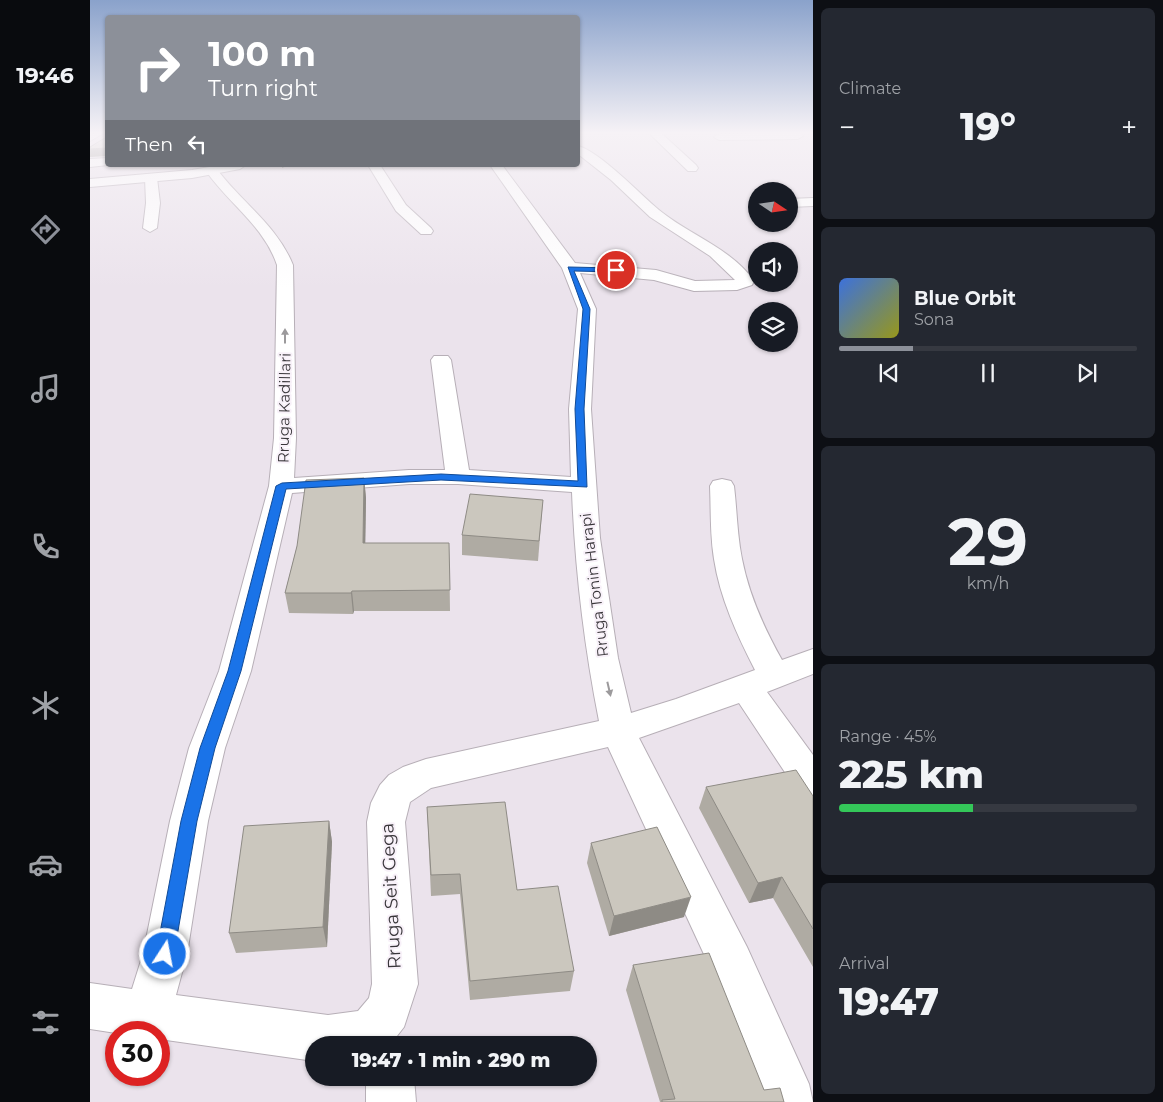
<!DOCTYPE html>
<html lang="en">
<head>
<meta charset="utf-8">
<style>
  body { margin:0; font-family:Montserrat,sans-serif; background:#242831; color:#f1f3f6; height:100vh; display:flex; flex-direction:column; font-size:19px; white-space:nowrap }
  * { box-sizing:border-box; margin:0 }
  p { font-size:16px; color:#9ea1a6 }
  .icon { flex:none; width:28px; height:28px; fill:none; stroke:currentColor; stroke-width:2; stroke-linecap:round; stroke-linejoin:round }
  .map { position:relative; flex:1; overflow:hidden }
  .drawer { display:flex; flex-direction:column; gap:8px; padding:8px; background:#0d0f14; width:350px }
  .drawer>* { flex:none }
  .hud { position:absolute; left:15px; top:15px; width:475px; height:152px; border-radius:5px; box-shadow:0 1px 4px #0004; background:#8c9099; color:#fff; overflow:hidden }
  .needle { width:32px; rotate:103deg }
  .fabs { position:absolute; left:658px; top:182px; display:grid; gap:10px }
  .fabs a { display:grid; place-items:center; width:50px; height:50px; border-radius:50%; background:#171b24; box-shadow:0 1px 4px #0004; font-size:25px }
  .speed { position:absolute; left:15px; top:1021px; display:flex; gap:10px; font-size:25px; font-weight:700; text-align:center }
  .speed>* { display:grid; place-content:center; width:65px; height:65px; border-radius:50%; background:#171b24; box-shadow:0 1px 4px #0004; line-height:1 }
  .speed .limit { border:8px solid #d22; background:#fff; color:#111 }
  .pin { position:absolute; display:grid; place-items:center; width:42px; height:42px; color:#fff; margin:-21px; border:2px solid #fff; border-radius:50%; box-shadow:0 1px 5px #0007 }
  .me { position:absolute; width:55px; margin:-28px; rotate:11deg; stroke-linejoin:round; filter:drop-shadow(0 0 4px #0008) }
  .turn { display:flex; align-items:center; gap:18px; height:105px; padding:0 20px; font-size:22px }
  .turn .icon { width:65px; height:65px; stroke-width:2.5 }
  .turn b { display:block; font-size:35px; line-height:42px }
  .then { display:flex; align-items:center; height:48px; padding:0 20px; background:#0003; gap:10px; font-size:19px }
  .big { font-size:38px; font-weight:800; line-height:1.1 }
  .drawer .card { flex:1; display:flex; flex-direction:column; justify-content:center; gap:8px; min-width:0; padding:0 18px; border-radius:8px; background:#242831 }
  .drawer .dial { align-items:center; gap:0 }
  .dial b { font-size:65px; line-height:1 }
  .song { display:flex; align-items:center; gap:15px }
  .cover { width:60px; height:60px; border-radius:8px; background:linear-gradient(135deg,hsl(220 70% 55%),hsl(60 70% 35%)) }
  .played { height:5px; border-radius:2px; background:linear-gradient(90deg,#8c9099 25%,#363941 25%) }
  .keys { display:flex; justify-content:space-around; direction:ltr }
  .heat { display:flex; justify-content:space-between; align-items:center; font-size:28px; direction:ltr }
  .charge { height:8px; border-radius:4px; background:linear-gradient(90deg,#34c759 45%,#363941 0) }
  .trip { position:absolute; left:215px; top:1036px; width:292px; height:50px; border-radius:25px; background:#171b24; box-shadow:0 1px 4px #0004; font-weight:800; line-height:50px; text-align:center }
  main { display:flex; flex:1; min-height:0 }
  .tabs { display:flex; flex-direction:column; width:90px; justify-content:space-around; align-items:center; background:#090b0e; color:#9ea1a6 }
  .tabs .icon { width:35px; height:35px }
  .tabs .active { color:#8c9099 }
  .tabs b { font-size:22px; color:#f1f3f6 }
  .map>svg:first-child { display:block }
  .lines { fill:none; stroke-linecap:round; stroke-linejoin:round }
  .minor-casing { stroke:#b7afb7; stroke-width:2 }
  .major-casing { stroke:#b7afb7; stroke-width:2 }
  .minor { fill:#fff; fill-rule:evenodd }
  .major { fill:#fff; fill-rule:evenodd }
  .wall { fill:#afaba3 }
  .shaded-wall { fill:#8e8b85 }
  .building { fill:#cbc7be; stroke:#8e8b85 }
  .oneway { fill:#9c9a9c }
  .route { fill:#1a73e8; stroke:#114b97 }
  .labels { text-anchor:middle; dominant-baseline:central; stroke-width:4; stroke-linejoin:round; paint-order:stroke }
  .street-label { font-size:15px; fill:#39363a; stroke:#f8f1f9 }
  .near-street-label { font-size:18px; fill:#39363a; stroke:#f8f1f9 }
</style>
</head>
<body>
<main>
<nav class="tabs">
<b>19:46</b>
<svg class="icon active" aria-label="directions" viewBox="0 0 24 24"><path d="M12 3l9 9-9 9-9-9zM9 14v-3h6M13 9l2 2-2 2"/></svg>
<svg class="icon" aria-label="music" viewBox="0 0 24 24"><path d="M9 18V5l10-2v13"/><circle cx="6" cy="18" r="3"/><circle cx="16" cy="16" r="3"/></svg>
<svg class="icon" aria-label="phone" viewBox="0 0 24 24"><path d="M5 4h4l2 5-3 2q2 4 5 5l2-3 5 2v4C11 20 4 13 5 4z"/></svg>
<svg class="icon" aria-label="climate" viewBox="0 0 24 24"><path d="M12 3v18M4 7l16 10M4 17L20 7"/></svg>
<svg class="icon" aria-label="car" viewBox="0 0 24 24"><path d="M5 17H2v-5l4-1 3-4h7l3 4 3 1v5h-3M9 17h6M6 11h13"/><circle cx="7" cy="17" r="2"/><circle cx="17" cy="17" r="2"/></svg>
<svg class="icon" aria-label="filters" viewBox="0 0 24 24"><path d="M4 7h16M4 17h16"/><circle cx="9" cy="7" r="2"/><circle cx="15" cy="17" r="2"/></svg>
</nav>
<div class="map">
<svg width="723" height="1102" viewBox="0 0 723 1102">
  <rect width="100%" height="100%" fill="#ebe3ec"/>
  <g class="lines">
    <g class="minor-casing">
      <g id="minor">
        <polygon points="559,133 571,133 606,165 608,168 606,171 598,171"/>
        <polygon points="710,133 713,136 708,139 629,140 624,137 629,134"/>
        <path d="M488 146C509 151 551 195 569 210 598 234 642 249 664 281L662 285 647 290 604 291 564 280 490 273 506 309 501 409 510 538 528 658 541 713 586 699 665 670C647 635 630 598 624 559 620 535 621 510 620 486L623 481 632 479 641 481 644 486C647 510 647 535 652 559 659 595 674 628 692 660L723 649V674L677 692 723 755V800L710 795 649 703 549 738 657 947 719 1084 723 1102H676L625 978 518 747 341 788 320 802 315 822 328 984 314 1027 300 1045H224V1061L69 1039V1032L26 1033 0 1029V983L42 989 53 954 80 821 99 748 129 671 179 486 184 438 187 265C174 226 139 204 116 171L118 168H126C151 202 187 225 203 265L206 438 204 478 319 470H355L341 360 344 356H358L361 360 379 470 481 477 479 409 488 309 472 268 400 165H412L485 263 566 270 605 281 645 280 620 256 560 217 521 180 488 154ZM319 484H368L482 492C485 569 494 645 509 721L336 759 313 767 299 775 290 785 281 803 277 822 282 984 279 998 268 1011 238 1015 86 995 97 954 118 821 135 748 161 671 202 493Z"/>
        <polygon points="18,158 18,165 0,167 0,159"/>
        <polygon points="278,165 290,165 316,205 341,228 343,231 341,234 331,234 306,211"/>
        <polygon points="61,174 67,178 70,203 67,228 60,232 53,228 56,203 55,178"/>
        <polygon points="723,198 723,206 699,207 699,199"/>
        <polygon points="276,1078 324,1078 326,1102 276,1102"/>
      </g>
    </g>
    <g class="major-casing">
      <g id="major">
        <polygon points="14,133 0,141 0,134"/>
        <polygon points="131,165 156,165 150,169 102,178 0,187 0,179 102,170"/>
      </g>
    </g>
    <use href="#minor" class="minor"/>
    <use href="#major" class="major"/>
  </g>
  <g class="wall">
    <polygon points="274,478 276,498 275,543 359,543 360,611 264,611 263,614 199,613 195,593 207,546"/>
    <polygon points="453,500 448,561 372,555 372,535"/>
    <polygon points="616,787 723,796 723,967 683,898 659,903 609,808"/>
    <polygon points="337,807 427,890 484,971 480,991 380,1000 370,894 341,896"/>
    <polygon points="239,821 242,842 237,947 146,953 139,933"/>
    <polygon points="501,843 594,917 519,936 497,863"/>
    <polygon points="543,965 674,1090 694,1102 570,1102 536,990"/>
  </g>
  <g class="shaded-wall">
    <polygon points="16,148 18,156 0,157 0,149"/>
    <polygon points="192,165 200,165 192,168"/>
    <polygon points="274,478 276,498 275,564 273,543"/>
    <polygon points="262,591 264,611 263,614 261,593"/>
    <polygon points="239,821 242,842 237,947 233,927"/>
    <polygon points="692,877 683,898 659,903 668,883"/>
    <polygon points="601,897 594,917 519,936 524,916"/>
  </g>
  <g class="building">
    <polygon points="18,136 18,151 16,148 0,149 0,147"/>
    <polygon points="274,478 273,543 359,543 360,590 262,591 261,593 195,593 207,546 216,480"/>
    <polygon points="380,494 453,500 449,541 372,535"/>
    <polygon points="706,770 723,796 723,929 692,877 668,883 616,787"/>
    <polygon points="415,802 427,890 468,886 484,971 380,981 370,874 341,875 337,807"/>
    <polygon points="239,821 233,927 139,933 154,826"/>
    <polygon points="567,827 601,897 524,916 501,843"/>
    <polygon points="619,953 674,1090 690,1088 694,1102 572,1102 572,1100 585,1099 543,965"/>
  </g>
  <defs><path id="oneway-solid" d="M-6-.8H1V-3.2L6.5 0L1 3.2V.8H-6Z" transform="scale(1.25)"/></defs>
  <g class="oneway">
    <use href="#oneway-solid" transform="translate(195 336) rotate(-90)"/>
    <use href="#oneway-solid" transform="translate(519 689) rotate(77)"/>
  </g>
  <linearGradient id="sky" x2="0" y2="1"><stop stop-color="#8aa2cb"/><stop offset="0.46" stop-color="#f6f2f6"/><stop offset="1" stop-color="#f6f2f6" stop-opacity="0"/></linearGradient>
  <rect width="723" height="288" fill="url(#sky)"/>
  <polygon class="route" points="478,267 526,268 529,270 526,272 484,271 500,309 494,409 497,487 351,480 196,489 151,671 125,748 107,821 84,954 82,960 75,963 69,960 66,954 91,821 110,748 138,671 186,486 192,483 351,474 488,481 485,409 493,309"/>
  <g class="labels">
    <g class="street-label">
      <text transform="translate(194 408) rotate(-89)">Rruga Kadillari</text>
      <text transform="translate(504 585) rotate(-97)">Rruga Tonin Harapi</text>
    </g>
    <g class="near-street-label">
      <text transform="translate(301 896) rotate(-93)">Rruga Seit Gega</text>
    </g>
  </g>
</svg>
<div class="fabs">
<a><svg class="needle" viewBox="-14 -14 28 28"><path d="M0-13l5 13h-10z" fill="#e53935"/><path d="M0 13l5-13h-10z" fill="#9ea1a6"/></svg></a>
<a><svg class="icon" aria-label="sound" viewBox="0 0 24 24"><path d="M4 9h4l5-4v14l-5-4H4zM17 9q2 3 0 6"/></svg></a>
<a><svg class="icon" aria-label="layers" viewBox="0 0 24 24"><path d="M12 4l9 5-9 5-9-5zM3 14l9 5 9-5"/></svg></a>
</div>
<div class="speed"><div class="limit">30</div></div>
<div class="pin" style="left:526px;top:270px;background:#d93025"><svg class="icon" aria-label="arrive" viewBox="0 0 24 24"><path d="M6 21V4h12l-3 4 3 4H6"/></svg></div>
<svg class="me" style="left:75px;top:954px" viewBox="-20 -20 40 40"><circle r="17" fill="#1a73e8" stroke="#fff" stroke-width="3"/><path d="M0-11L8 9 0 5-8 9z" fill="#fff"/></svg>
<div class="trip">19:47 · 1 min · 290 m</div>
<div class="hud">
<div class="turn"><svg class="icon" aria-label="right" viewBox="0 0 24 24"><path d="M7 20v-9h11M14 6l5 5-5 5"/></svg><div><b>100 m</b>Turn right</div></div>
<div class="then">Then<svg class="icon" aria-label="left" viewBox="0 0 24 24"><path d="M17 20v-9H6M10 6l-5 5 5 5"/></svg></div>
</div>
</div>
<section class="drawer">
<div class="card"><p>Climate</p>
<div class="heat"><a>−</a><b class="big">19°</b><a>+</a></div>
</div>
<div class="card">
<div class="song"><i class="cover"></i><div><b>Blue Orbit</b><p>Sona</p></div></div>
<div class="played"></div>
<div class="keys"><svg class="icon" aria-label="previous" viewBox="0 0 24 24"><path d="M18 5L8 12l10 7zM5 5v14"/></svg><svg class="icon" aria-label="pause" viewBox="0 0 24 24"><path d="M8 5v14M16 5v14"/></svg><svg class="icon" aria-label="next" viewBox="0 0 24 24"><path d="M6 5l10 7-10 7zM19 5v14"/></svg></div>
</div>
<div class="card dial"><b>29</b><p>km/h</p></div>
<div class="card"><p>Range · 45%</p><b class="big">225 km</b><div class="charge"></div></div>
<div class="card"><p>Arrival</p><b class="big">19:47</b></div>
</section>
</main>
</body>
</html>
